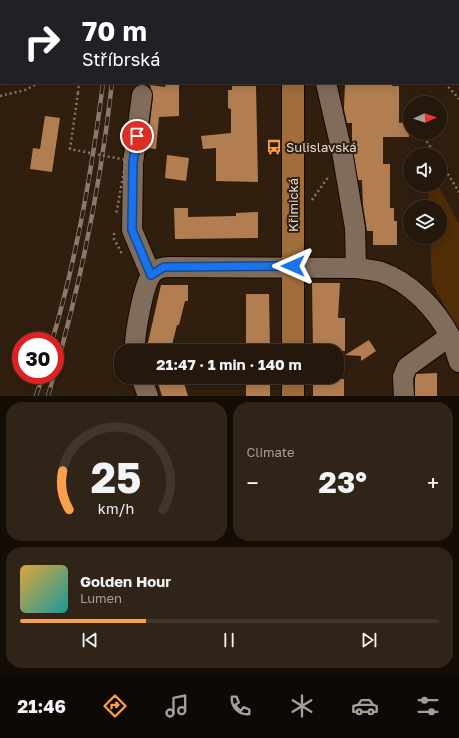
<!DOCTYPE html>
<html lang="en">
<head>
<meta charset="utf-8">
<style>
  body { margin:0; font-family:"Golos Text",sans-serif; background:#302419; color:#f1f3f6; height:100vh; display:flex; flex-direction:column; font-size:15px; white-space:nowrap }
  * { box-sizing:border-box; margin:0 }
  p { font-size:13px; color:#a39f9d }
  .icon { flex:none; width:22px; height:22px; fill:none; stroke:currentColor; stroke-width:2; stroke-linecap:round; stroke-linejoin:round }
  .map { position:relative; height:396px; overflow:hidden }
  .details { display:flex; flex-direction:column; gap:6px; padding:6px; background:#140d06; flex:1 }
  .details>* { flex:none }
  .banner { position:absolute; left:0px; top:0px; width:459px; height:84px; box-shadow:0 2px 10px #0003,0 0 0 1px #41362c; background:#202124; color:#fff; overflow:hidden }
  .needle { width:26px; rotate:88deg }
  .buttons { position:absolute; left:403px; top:96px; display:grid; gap:8px }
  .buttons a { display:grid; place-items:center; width:44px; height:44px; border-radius:50%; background:#24170b; box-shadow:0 2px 10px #0003,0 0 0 1px #41362c; font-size:20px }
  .speed { position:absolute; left:12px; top:332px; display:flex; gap:8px; font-size:20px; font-weight:700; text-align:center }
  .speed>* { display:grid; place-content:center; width:52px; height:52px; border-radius:50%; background:#24170b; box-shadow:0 2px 10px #0003,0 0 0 1px #41362c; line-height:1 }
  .speed .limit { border:6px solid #d22; background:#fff; color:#111 }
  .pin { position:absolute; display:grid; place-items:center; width:34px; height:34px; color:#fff; margin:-17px; border:2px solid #fff; border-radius:50%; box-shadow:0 1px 4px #0007 }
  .me { position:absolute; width:44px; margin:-22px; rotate:270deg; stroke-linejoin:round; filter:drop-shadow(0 0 3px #0008) }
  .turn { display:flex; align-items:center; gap:14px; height:84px; padding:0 16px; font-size:18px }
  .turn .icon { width:52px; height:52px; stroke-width:2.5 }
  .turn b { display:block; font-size:28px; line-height:34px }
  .big { font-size:30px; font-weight:700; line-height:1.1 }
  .details .tile { flex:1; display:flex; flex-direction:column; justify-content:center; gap:6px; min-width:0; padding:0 14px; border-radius:16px; background:#302419 }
  .details .dial { align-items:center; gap:0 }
  .dial svg { height:104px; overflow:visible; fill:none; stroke:#41362c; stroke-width:7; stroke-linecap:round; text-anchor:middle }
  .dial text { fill:#f1f3f6; stroke:none }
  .song { display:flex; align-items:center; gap:12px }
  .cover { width:48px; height:48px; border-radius:6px; background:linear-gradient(135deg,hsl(40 70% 55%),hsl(180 70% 35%)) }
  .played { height:4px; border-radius:2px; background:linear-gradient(90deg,#f9a04c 30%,#41362c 30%) }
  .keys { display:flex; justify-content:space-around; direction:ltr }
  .heat { display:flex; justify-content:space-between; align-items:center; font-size:22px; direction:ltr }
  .details .tiles { flex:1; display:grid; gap:6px; grid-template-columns:1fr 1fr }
  .tile:last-child { grid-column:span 2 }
  .trip { position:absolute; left:114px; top:344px; width:230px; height:40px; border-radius:16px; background:#24170b; box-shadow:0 2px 10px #0003,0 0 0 1px #41362c; font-weight:700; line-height:40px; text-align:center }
  .menu { display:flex; height:64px; justify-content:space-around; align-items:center; background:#0e0904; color:#a39f9d }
  .menu .icon { width:28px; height:28px }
  .menu .selected { color:#f9a04c }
  .menu b { font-size:18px; color:#f1f3f6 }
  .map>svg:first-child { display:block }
  .green { fill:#502c07 }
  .building { fill:#b27e51 }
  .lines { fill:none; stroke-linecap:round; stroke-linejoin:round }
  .minor-casing { stroke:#170800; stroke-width:22 }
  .major-casing { stroke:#170800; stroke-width:24 }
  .path { stroke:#87786b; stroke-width:2.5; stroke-dasharray:2 3; stroke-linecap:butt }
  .minor { stroke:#816b5a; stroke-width:20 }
  .major { stroke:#a16d3b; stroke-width:22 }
  .rail-casing { stroke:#897a6d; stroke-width:4.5 }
  .rail { stroke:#301f0f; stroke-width:3; stroke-dasharray:9; stroke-linecap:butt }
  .path-bridge { stroke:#87786b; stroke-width:2.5; stroke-dasharray:2 3; stroke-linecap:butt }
  .route-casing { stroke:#114b97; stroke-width:10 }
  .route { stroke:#1a73e8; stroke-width:7 }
  .labels { text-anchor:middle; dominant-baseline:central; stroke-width:4; stroke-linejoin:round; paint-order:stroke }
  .poi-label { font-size:13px; fill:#e6dad0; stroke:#301f0f; text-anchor:start }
  .street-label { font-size:13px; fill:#e6dad0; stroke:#301f0f }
</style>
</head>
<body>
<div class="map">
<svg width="459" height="396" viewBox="0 0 459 396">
  <rect width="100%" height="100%" fill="#301f0f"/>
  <polygon class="green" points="428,185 438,185 459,224 459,334 432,283 430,237 440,237 440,207 429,207"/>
  <g class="building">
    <polygon points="166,83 179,83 179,116 159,117 156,149 147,148 153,97 150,85 165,87"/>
    <polygon points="345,83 392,83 392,86 399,86 399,123 409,122 409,137 383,137 383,164 390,164 390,208 394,208 394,221 397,221 397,245 373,245 373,231 367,231 363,205 362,180 358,180 352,145 352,123 347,123 344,109"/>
    <polygon points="232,86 256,86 258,182 216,181 216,148 203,149 201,136 231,133 231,109 228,108 228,90 232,90"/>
    <polygon points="45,116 60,118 52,172 30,169 33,148 40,149"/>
    <polygon points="167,155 189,158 186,181 165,178"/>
    <polygon points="174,208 188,208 188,217 236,216 236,213 258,212 258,238 175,239"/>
    <polygon points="312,283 340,283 338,318 345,318 345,351 313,351"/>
    <polygon points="161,285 188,285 188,301 185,301 179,325 177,325 172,345 174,351 146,351"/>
    <polygon points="246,294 269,294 270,351 246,351"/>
    <polygon points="369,340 376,351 361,361 361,356 345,355"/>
    <polygon points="437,373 437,396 415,396 415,379 416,374"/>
    <polygon points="156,377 182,377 188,396 162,396"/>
    <polygon points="313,377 338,377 338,379 344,379 344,396 313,396"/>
    <rect x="246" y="379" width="24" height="17"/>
  </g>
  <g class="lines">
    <g class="minor-casing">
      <g id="minor">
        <polyline points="323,0 323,1"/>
        <polyline points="326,83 343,157 355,228 356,268"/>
        <polyline points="142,95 133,163 132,230 151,275"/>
        <path d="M135 351C134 337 143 285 152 274 156 269 162 267 169 267L356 268C364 269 373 270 381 272 410 282 436 309 450 336 454 344 456 354 459 362"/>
        <polyline points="141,377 148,396"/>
        <polyline points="404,396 403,377 407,367 450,336"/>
      </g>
    </g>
    <g class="major-casing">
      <g id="major">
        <polyline points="293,1 293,0"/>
        <polyline points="293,83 293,351"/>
        <polyline points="293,377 293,396"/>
      </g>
    </g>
    <g class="path">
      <polyline points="75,0 75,1"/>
      <polyline points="140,1 140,0"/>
      <polyline points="445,83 459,99"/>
      <polyline points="78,93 79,83"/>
      <polyline points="0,96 25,90 39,83"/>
      <polyline points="421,133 436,155"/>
      <polyline points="440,161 459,192"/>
      <polyline points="312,200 329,176"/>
      <polyline points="114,233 114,239 122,254"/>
    </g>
    <use href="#minor" class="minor"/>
    <use href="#major" class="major"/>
    <g class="rail-casing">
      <g id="rail">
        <polyline points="113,1 113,0"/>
        <polyline points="122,1 122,0"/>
        <path d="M52 341C77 257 92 170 103 83"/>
        <path d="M55 372C82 277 101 181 112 83"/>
        <polyline points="36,396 43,375"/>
        <polyline points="48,396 54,375"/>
      </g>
    </g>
    <use href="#rail" class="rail"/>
    <polyline class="path-bridge" points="78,93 70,149 126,160 116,215"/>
  </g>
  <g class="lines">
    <g class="route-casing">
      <polyline id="route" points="137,136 133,163 132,230 151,275 164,267 293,266"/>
    </g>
    <use href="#route" class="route"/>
  </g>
  <defs>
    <g id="bus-bare" transform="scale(1.2)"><path d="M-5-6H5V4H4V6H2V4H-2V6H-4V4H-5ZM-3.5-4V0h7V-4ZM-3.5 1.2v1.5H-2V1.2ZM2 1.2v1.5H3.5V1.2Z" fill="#f9a04c" stroke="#301f0f" stroke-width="2.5" paint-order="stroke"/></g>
  </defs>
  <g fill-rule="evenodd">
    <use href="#bus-bare" x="274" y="147"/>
  </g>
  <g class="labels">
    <g class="poi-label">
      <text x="286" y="147">Sulislavská</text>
    </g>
    <g class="street-label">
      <text transform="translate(293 205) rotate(-90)">Křimická</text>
    </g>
  </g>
</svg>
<div class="buttons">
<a><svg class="needle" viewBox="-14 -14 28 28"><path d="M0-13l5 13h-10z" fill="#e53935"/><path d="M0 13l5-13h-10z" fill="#a39f9d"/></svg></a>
<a><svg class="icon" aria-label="sound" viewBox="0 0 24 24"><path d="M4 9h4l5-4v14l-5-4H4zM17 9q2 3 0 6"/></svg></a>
<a><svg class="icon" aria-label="layers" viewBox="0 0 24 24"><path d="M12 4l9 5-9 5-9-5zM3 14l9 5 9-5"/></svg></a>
</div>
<div class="speed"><div class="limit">30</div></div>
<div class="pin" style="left:137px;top:136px;background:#d93025"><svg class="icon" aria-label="arrive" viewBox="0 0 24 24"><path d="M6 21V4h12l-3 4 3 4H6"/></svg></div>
<svg class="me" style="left:293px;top:266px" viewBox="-20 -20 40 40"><path d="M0-17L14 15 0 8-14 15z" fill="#1a73e8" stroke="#fff" stroke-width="4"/></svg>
<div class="trip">21:47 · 1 min · 140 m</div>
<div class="banner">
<div class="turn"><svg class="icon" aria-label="right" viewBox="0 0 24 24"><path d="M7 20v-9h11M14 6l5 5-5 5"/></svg><div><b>70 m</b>Stříbrská</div></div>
</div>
</div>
<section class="details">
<div class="tiles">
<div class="tile dial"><svg viewBox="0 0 100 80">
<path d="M14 69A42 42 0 1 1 86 69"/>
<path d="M14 69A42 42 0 0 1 9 39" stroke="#f9a04c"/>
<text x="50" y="56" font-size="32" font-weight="700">25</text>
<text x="50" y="72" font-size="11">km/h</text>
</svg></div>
<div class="tile"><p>Climate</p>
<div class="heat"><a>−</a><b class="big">23°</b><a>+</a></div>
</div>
<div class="tile">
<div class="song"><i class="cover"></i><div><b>Golden Hour</b><p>Lumen</p></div></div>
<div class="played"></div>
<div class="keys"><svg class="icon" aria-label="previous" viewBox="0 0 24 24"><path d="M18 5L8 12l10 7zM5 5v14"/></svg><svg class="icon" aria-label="pause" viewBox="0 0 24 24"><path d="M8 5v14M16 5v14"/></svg><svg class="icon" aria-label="next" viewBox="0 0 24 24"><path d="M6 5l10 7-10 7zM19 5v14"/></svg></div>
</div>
</div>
</section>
<nav class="menu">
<b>21:46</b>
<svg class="icon selected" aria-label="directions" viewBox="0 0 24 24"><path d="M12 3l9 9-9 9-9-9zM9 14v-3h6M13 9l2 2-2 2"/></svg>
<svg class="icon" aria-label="music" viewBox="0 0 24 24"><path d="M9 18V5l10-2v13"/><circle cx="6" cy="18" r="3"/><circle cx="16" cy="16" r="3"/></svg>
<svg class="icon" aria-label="phone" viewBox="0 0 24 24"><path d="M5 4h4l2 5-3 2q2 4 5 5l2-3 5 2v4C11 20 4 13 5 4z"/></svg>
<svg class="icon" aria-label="climate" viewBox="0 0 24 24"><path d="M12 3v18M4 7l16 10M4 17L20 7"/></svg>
<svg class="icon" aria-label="car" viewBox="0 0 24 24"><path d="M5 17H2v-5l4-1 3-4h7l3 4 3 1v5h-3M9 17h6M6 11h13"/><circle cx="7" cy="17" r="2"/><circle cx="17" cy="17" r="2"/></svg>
<svg class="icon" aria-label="filters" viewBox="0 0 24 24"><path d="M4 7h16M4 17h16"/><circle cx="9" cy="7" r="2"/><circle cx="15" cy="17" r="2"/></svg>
</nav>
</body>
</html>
